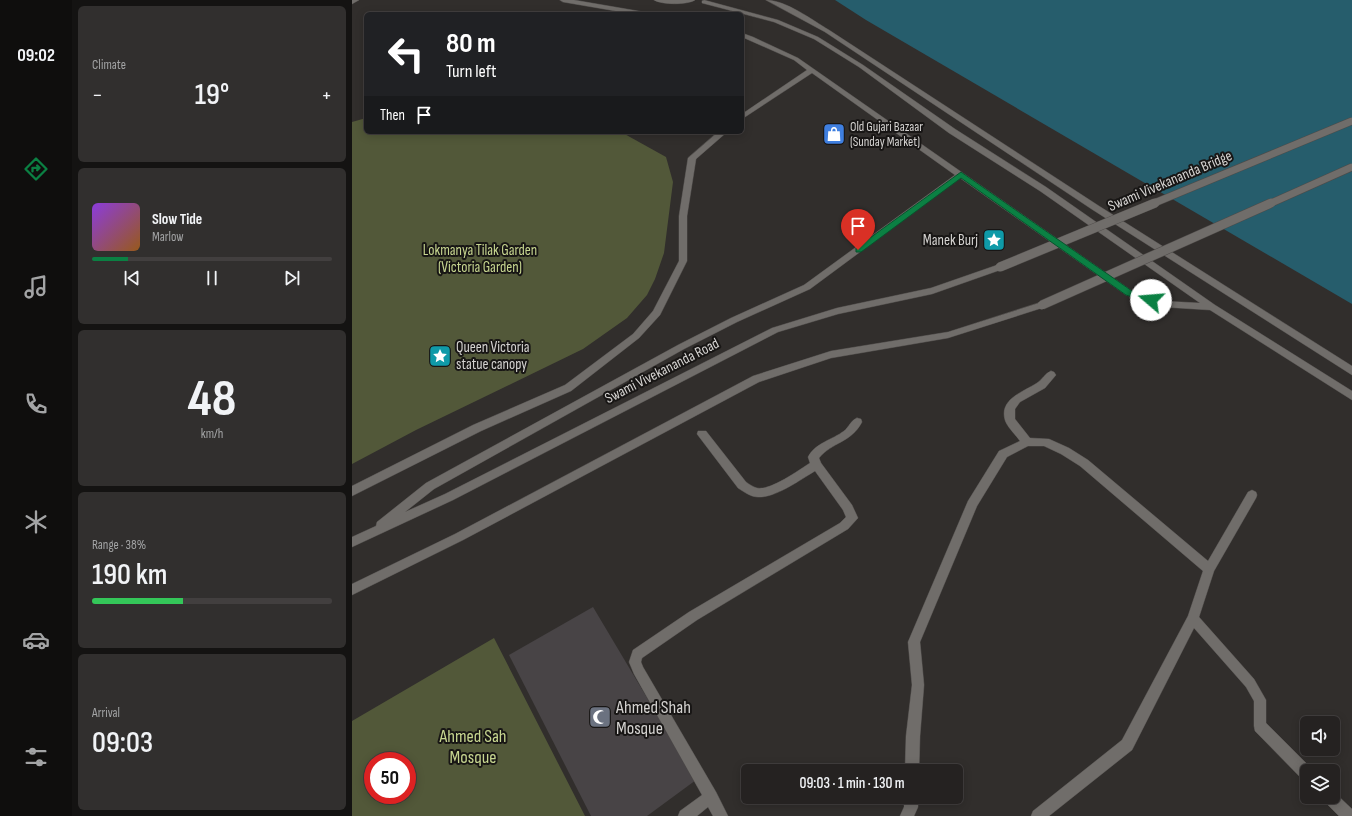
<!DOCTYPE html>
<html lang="en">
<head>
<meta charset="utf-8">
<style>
  body { margin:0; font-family:"Sofia Sans Condensed",sans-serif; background:#312f2e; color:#f1f3f6; height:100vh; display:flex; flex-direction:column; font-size:15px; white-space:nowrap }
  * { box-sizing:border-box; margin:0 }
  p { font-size:13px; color:#a3a4a5 }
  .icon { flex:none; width:22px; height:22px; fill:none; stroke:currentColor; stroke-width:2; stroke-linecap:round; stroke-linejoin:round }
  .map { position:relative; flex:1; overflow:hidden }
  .sheet { display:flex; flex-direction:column; gap:6px; padding:6px; background:#141312; width:280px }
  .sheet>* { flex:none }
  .banner { position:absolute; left:12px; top:12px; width:380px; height:122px; border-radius:6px; box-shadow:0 2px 10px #0003,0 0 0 1px #423f3f; background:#202124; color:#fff; overflow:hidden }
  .buttons { position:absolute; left:948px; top:716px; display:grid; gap:8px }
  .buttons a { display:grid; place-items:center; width:40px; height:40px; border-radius:6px; background:#252221; box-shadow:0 2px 10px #0003,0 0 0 1px #423f3f; font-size:20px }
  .speed { position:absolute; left:12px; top:752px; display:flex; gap:8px; font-size:20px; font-weight:700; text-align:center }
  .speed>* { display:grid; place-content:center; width:52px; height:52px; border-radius:50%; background:#252221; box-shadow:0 2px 10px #0003,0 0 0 1px #423f3f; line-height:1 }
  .speed .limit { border:6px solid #d22; background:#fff; color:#111 }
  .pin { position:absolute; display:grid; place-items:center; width:34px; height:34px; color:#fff; margin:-41px -17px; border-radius:50% 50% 50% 0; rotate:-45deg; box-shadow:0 0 4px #0007 }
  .pin .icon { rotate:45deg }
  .me { position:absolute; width:44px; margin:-22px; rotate:288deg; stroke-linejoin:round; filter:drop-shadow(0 0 3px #0008) }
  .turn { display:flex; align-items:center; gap:14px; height:84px; padding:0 16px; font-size:18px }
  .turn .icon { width:52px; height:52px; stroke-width:2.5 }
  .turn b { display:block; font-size:28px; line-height:34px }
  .then { display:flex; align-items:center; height:38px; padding:0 16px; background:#0003; gap:8px; font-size:15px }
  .big { font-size:30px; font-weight:600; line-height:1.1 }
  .sheet .widget { flex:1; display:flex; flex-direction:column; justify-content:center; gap:6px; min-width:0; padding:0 14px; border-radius:6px; background:#312f2e }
  .sheet .dial { align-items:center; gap:0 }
  .dial b { font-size:52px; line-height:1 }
  .song { display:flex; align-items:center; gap:12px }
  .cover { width:48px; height:48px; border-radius:6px; background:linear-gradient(135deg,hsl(270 70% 55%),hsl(30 70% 35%)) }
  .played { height:4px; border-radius:2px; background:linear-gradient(90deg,#0b8043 15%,#423f3f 15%) }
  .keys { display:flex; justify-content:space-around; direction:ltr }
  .heat { display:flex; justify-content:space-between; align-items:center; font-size:22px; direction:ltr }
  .charge { height:6px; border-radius:3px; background:linear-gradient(90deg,#34c759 38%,#423f3f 0) }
  .trip { position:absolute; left:389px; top:764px; width:222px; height:40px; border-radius:6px; background:#252221; box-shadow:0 2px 10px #0003,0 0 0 1px #423f3f; font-weight:600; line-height:40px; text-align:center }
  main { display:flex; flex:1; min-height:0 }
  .tabs { display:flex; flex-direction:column; width:72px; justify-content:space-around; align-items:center; background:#0f0e0d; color:#a3a4a5 }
  .tabs .icon { width:28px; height:28px }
  .tabs .active { color:#0b8043 }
  .tabs b { font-size:18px; color:#f1f3f6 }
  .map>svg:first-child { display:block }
  .green { fill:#525839; fill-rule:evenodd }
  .water { fill:#265d6c }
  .building { fill:#484446 }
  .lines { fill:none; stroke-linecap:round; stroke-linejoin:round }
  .service-casing { stroke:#4e4b49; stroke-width:1 }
  .minor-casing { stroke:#4e4b49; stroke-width:1 }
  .secondary-casing { stroke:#4e4b49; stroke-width:1 }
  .service { fill:#706d6a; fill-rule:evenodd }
  .minor { fill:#706d6a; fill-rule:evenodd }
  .secondary { fill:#706d6a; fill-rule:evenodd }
  .secondary-bridge-far1-casing { stroke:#4e4b49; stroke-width:8; stroke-linecap:butt }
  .secondary-bridge-casing { stroke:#4e4b49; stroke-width:10; stroke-linecap:butt }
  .secondary-bridge-far1 { stroke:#706d6a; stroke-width:7 }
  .secondary-bridge { stroke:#706d6a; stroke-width:9 }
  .route { fill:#0b8043; stroke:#07532c }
  .labels { text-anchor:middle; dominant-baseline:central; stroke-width:4; stroke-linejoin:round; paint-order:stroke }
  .far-poi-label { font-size:13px; fill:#d5d3d1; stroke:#181615; text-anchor:start }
  .street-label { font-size:15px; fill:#d5d3d1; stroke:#181615 }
  .poi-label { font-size:15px; fill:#d5d3d1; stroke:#181615; text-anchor:end }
  .park-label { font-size:15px; fill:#c7d690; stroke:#181615 }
  .near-poi-label { font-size:18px; fill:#d5d3d1; stroke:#181615; text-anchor:start }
  .near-park-label { font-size:18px; fill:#c7d690; stroke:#181615 }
</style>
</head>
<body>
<main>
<nav class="tabs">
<b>09:02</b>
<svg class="icon active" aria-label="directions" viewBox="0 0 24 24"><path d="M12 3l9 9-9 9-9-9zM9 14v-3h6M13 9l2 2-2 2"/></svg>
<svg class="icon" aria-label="music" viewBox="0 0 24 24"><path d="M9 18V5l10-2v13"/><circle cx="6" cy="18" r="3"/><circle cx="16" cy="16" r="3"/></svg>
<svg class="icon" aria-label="phone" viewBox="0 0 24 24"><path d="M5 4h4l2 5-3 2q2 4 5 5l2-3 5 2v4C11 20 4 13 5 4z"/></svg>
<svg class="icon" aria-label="climate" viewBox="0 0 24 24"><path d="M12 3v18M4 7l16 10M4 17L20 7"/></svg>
<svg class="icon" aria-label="car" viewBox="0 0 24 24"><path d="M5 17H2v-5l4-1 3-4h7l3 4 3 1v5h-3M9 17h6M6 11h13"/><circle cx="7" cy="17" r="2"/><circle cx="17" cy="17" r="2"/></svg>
<svg class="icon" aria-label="filters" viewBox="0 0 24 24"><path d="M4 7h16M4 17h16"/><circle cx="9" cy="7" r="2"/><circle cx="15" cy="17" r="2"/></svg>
</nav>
<section class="sheet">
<div class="widget"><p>Climate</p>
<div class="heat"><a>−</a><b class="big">19°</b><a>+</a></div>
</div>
<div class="widget">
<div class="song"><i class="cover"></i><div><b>Slow Tide</b><p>Marlow</p></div></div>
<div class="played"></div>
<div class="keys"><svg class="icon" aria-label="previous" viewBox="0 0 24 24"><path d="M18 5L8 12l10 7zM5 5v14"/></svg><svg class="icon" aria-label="pause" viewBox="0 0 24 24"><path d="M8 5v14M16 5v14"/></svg><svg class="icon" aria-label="next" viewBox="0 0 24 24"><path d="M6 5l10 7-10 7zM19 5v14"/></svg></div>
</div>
<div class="widget dial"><b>48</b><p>km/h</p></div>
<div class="widget"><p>Range · 38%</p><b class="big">190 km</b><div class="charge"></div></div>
<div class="widget"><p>Arrival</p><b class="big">09:03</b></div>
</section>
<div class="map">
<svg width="1000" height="816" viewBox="0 0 1000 816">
  <rect width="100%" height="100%" fill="#312e2c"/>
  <g class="green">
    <polygon points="14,118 14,132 269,132 314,157 321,182 312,253 303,279 295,295 275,318 231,349 64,430 0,464 0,122"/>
    <path d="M142 638 233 816H0V721ZM21 761H55V795H21Z"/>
  </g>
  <polygon class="water" points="483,0 1000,0 1000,304 514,20"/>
  <polygon class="building" points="241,607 344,780 295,816 239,816 157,655"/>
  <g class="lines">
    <g class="service-casing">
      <polygon id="service" points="0,0 7,0 0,4"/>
    </g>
    <g class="minor-casing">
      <g id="minor">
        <path d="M699 371 702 372 704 375 693 388 668 402 663 409V419L678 438 697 439 717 448 736 460 856 561 896 492 900 490 904 492 905 495 904 498 862 571 847 617 902 679 914 700V723L960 769V771H955V781L950 779 903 731 902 726V701L894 687 842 628 780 750 697 816H679L681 811 770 740 836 616 851 571 728 466 709 454 692 446H676L655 457 625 506 568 642 572 685 568 736 567 771H553L554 736 560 685 556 642 616 501 647 451 668 441C664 435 655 427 653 420 647 399 671 392 685 383 690 380 693 373 699 371Z"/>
        <path d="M505 418 509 419 510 422C499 443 480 442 467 458L469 463 500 505 506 518 496 529 345 620 290 658 289 662 291 667 364 792 376 816H361L356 807 345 816H326L328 811 350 795 282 674 277 662 281 650 337 612 488 523 494 517 491 510 463 471C448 480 423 498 406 497 399 497 392 492 386 488L345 434 346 431H354L394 482C397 484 401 487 405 488 418 491 447 470 458 463L456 457C463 443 480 440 492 431 497 427 499 420 505 418Z"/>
        <polygon points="981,791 1000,809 1000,816 987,816 973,802 971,797 981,797"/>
        <polygon points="552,797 566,797 566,807 562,816 548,816 552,807"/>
      </g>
    </g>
    <g class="secondary-casing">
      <g id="secondary">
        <polygon points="208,0 222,0 292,12 295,14 281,14 211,2"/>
        <path d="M302 0H343C336 5 309 5 302 0Z"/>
        <polygon points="352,0 426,20 466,37 511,65 603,129 694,187 863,305 1000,391 1000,400 858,310 810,307 774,295 608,178 458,289 385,322 332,349 82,489 53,512 93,494 420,328 485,308 579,288 648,264 652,267 651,269 580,294 486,314 426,332 101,500 0,547 0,537 24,526 25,522 74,483 326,345 379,318 452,285 603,175 460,73 390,119 390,114 455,70 442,60 390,37 390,33 401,37 446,58 780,291 810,301 848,303 688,191 597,133 507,67 462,39 422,22 350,3 350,1"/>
        <path d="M414 0C434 0 460 20 477 30L747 206 1000 366V375L741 210 473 32Z"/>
        <polygon points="366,132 375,132 344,159 335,216 335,261 308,315 287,338 219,391 129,431 0,496 0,486 121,425 213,385 281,334 301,311 327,261 327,216 336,158"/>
        <polygon points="690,302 695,305 693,307 596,338 479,358 407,382 111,540 0,595 0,584 103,534 401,376 479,351 596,332"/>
      </g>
    </g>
    <use href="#service" class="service"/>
    <use href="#minor" class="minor"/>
    <use href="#secondary" class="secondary"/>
    <g class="secondary-bridge-far1-casing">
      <g id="secondary-bridge-far1">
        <polyline points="800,204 1000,121"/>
        <polyline points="917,204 1000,167"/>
      </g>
    </g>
    <g class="secondary-bridge-casing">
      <g id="secondary-bridge">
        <polyline points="648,267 803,203"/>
        <polyline points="690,305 919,203"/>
      </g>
    </g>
    <use href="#secondary-bridge-far1" class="secondary-bridge-far1"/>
    <use href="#secondary-bridge" class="secondary-bridge"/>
  </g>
  <polygon class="route" points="609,172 780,291 802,298 802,303 799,303 774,295 609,178 509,252 504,252 504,248"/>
  <defs>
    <g id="shop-square" transform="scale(1.15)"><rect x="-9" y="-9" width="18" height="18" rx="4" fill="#3f7fe0" stroke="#181615"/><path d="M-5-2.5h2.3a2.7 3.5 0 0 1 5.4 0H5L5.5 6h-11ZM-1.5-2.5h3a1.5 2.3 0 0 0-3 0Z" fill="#fff"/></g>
    <g id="sight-square" transform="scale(1.15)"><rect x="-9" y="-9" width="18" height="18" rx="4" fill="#0f9aa8" stroke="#181615"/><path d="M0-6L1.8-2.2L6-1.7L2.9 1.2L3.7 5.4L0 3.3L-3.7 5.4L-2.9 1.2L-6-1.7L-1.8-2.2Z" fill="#fff"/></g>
    <g id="mosque-square" transform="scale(1.15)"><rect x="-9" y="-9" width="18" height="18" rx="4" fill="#6b7280" stroke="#181615"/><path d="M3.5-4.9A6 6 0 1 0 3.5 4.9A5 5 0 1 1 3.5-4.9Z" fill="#fff"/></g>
  </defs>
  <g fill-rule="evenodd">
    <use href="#shop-square" x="482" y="134"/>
    <use href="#sight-square" x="642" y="240"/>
    <use href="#sight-square" x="88" y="356"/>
    <use href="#mosque-square" x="248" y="717"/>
  </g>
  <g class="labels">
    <g class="far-poi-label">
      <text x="498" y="127">Old Gujari Bazaar<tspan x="498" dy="15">(Sunday Market)</tspan></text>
    </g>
    <g class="street-label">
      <text transform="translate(818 181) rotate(-23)">Swami Vivekananda Bridge</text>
      <text transform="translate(310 371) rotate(-27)">Swami Vivekananda Road</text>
    </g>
    <g class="poi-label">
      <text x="626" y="240">Manek Burj</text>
      <text x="104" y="347" text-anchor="start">Queen Victoria<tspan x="104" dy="17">statue canopy</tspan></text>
    </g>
    <g class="park-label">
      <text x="128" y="250">Lokmanya Tilak Garden<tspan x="128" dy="17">(Victoria Garden)</tspan></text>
    </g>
    <g class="near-poi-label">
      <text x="264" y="707">Ahmed Shah<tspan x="264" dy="21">Mosque</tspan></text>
    </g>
    <g class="near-park-label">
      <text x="121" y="736">Ahmed Sah<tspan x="121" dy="21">Mosque</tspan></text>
    </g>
  </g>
</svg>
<div class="buttons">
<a><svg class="icon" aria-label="sound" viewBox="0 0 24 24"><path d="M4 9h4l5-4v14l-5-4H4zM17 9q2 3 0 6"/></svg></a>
<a><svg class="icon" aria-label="layers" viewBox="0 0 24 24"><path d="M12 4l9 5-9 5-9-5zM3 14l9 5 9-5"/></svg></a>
</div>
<div class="speed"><div class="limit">50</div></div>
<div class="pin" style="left:506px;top:250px;background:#d93025"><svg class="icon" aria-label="arrive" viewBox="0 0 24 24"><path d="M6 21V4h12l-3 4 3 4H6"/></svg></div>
<svg class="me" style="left:799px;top:300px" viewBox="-20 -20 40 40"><circle r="19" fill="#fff"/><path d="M0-13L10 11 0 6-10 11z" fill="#0b8043"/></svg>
<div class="trip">09:03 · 1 min · 130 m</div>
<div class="banner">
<div class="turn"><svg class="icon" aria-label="left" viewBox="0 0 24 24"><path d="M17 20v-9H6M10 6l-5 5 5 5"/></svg><div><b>80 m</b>Turn left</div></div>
<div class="then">Then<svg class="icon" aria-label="arrive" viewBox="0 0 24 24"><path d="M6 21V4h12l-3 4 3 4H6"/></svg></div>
</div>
</div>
</main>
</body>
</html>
